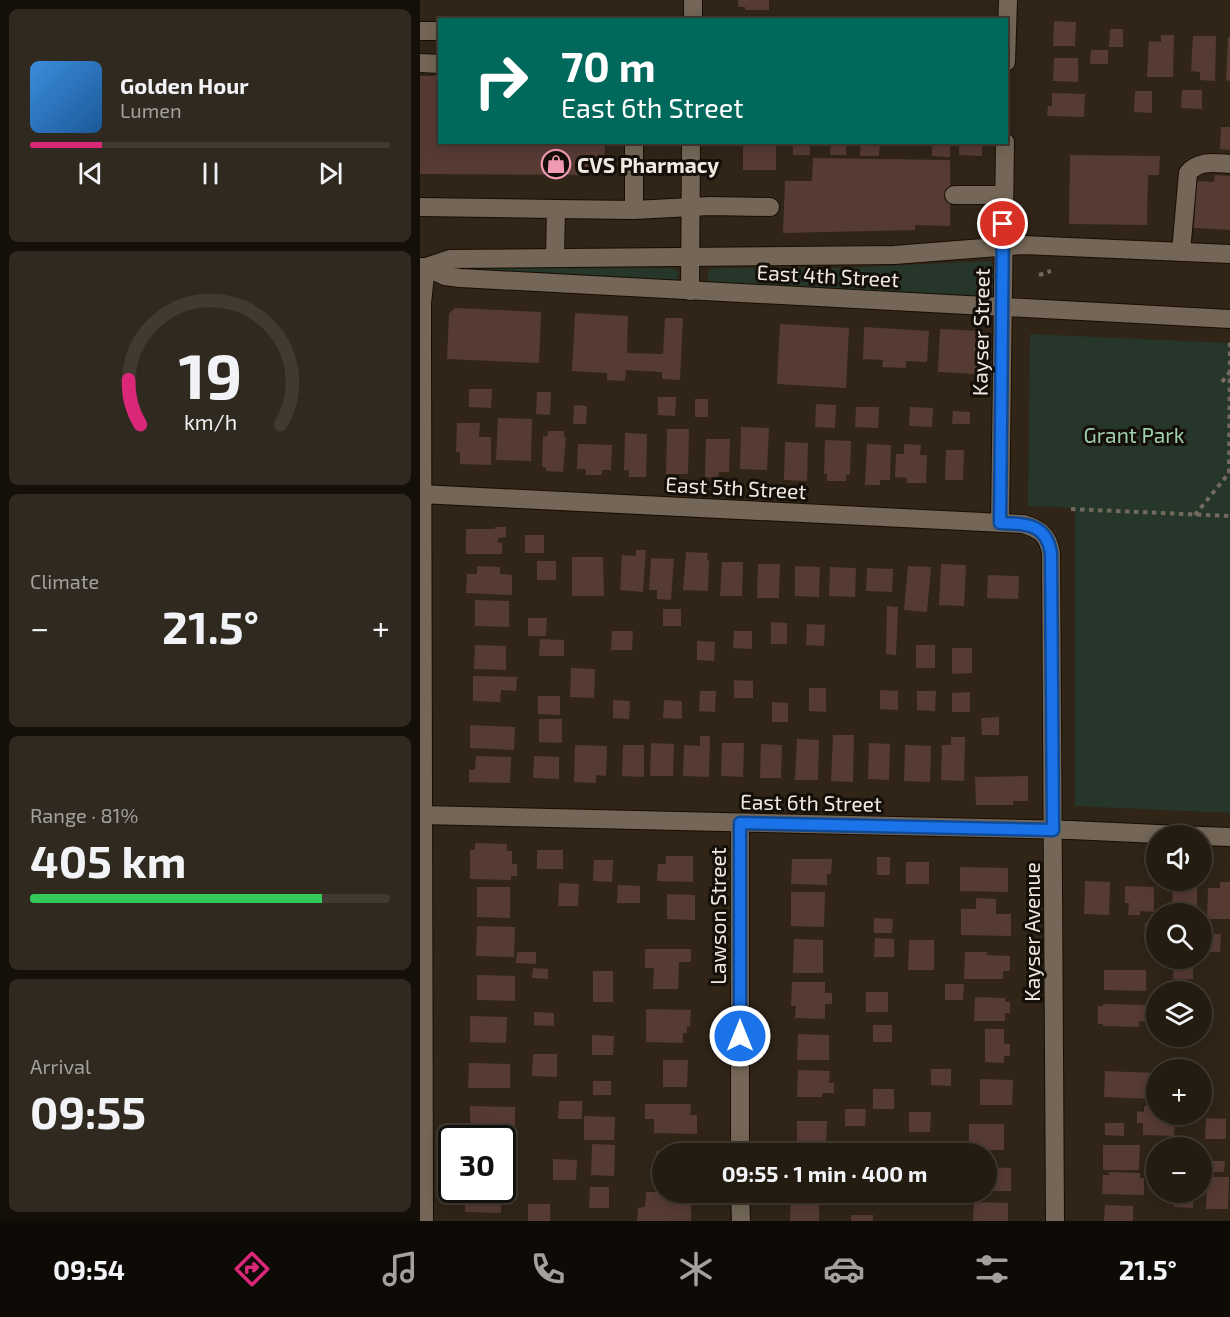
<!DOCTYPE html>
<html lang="en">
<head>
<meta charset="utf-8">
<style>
  body { margin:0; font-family:"Exo 2",sans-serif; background:#30291f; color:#f1f3f6; height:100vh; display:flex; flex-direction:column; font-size:22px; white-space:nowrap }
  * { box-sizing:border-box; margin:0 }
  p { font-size:20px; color:#a3a19f }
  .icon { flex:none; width:33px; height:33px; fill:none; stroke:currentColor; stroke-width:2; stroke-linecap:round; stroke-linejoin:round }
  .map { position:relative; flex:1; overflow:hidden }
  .details { display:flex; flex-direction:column; gap:9px; padding:9px; background:#140f09; width:420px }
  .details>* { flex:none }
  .hud { position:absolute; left:18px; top:18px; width:570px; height:126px; border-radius:0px; box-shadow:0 3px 15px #0003,0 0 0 2px #413a31; background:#00695c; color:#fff; overflow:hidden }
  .tools { position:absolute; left:726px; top:825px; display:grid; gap:12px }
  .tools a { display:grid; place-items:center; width:66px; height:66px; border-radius:50%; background:#241c11; box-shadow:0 3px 15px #0003,0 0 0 2px #413a31; font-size:30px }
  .speed { position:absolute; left:18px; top:1125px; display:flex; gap:12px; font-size:30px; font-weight:700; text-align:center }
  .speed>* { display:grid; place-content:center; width:78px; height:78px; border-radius:50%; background:#241c11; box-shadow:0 3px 15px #0003,0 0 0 2px #413a31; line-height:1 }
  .speed .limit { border:3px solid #111; border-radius:9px; background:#fff; color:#111 }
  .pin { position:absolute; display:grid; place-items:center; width:51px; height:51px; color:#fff; margin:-26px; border:3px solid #fff; border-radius:50%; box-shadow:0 2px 6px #0007 }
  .me { position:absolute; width:66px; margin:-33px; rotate:0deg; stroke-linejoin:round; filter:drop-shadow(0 0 4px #0008) }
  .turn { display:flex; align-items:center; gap:21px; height:126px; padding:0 24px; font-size:27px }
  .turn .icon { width:78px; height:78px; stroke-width:2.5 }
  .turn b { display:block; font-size:42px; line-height:51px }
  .big { font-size:45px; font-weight:700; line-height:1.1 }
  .details .tile { flex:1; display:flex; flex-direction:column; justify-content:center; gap:9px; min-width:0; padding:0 21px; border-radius:9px; background:#30291f }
  .details .dial { align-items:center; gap:0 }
  .dial svg { height:156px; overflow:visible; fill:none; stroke:#413a31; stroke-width:7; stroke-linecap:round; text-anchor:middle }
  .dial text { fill:#f1f3f6; stroke:none }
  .song { display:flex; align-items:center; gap:18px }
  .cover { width:72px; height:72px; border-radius:9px; background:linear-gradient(135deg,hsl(210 70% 55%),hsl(210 70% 35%)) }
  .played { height:6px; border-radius:3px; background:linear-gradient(90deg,#db2777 20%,#413a31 20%) }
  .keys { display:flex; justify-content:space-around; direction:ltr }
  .heat { display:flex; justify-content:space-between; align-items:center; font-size:33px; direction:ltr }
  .charge { height:9px; border-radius:4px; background:linear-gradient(90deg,#34c759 81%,#413a31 0) }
  .trip { position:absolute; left:232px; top:1143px; width:345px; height:60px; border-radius:30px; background:#241c11; box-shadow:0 3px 15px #0003,0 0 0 2px #413a31; font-weight:700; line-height:60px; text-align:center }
  .tab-bar { display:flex; height:96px; justify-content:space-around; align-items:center; background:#0e0b07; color:#a3a19f }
  .tab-bar .icon { width:42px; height:42px }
  .tab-bar .current { color:#db2777 }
  .tab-bar b { font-size:27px; color:#f1f3f6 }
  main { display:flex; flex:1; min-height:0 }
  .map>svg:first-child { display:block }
  .green { fill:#26362a }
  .building { fill:#563b33 }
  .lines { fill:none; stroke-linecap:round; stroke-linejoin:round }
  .minor-casing { stroke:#180e03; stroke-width:20 }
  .path { stroke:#73695d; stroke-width:4; stroke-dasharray:4.5 4.5; stroke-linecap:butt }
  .minor { stroke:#746757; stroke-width:18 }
  .route-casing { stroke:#114b97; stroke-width:15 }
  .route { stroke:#1a73e8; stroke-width:10 }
  .labels { text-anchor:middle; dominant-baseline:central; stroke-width:6; stroke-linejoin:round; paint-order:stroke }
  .poi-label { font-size:21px; font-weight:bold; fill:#f1e9e0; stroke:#140f09; text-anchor:start }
  .street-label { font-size:21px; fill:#f1e9e0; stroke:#140f09 }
  .park-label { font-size:21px; fill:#9fd0ad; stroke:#140f09 }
</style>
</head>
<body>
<main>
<section class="details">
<div class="tile">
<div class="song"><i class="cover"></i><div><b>Golden Hour</b><p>Lumen</p></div></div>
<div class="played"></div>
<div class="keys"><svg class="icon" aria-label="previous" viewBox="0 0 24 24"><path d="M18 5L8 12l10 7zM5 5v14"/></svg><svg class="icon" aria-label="pause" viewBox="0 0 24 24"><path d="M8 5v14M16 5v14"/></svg><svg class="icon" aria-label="next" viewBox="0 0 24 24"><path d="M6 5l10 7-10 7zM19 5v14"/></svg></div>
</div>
<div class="tile dial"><svg viewBox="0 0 100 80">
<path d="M14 69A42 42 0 1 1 86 69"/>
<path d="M14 69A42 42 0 0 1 8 46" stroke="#db2777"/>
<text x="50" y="56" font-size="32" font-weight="700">19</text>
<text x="50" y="72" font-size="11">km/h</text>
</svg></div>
<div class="tile"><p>Climate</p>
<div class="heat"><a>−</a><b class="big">21.5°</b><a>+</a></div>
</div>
<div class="tile"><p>Range · 81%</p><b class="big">405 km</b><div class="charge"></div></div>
<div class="tile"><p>Arrival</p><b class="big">09:55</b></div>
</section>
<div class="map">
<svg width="810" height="1221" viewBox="0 0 810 1221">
  <rect width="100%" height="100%" fill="#302517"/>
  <g class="green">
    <polygon points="570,261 574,268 573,295 566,297 298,285 290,282 287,277 289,270 297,268 420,268"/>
    <polygon points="30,266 252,268 259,272 257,281 30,272"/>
    <polygon points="610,334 810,343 810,813 655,806 655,508 608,506"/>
  </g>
  <g class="building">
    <polygon points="318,0 349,0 349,10 325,10 325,7 318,7"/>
    <polygon points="634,21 656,22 655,46 633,46"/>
    <polygon points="690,29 703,29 703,47 689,47"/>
    <polygon points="741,35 754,35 753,77 727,77 729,41 741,42"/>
    <polygon points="773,36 796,36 795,81 780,80 780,72 771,71"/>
    <polygon points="808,37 810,37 810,81 806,80"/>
    <polygon points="671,50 688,50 688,64 670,64"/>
    <polygon points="634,58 658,58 658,82 633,81"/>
    <polygon points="0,76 20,76 20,142 185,142 184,175 0,174"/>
    <polygon points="762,90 782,90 782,109 761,108"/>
    <polygon points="715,91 732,91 732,113 714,112"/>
    <polygon points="632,93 665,94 664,117 627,116 628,106 632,106"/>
    <polygon points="801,127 810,127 810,150 800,149"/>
    <rect x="373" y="142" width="17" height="13"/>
    <polygon points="411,142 426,142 426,155 410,155"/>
    <polygon points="441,142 460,142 459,156 440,156"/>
    <polygon points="512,142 530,142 530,157 512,156"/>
    <polygon points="539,142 562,142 562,156 539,155"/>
    <rect x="323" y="144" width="33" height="26"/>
    <polygon points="650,155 740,156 739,175 728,175 727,225 649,224"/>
    <polygon points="393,158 530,160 530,226 495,225 495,230 363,233 365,181 392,181"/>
    <polygon points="795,175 810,176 810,230 774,228 776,181 794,182"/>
    <polygon points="35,308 121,312 119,363 27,359 29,314"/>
    <polygon points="155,313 208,316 207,353 243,354 245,318 263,318 260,380 242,379 242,372 206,370 205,381 187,380 187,373 152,371"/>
    <polygon points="360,324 429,328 426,388 357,384"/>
    <polygon points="444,327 509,331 507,362 486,361 486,368 462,367 463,360 443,359"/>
    <polygon points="520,329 559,331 557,374 518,372"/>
    <polygon points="49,389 72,389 71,408 49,407"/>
    <polygon points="117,392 131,392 130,415 116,414"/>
    <polygon points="238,397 256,397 255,416 238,415"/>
    <rect x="275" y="399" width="13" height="18"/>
    <polygon points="396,404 416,405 415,428 395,427"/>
    <polygon points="154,405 167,406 166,424 153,424"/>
    <polygon points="436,407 459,407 458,428 435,427"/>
    <polygon points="490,407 513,408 512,427 489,426"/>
    <polygon points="533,411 550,412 550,424 532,424"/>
    <polygon points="78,418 112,419 111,461 76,460"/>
    <polygon points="37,423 60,423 59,437 71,437 71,465 40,464 40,452 36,452"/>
    <polygon points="321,427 349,428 347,470 320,469"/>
    <polygon points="247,429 269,429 268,474 246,474"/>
    <polygon points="128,431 144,431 144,437 146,437 143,472 126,471 126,467 122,467 123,436 127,437"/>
    <polygon points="205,433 227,434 226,477 209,477 209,470 204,470"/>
    <polygon points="286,439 310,439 309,472 299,472 298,478 285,477"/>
    <polygon points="405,440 431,441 430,475 426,475 426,481 407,481 407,474 404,474"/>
    <polygon points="365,442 388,443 387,481 364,480"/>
    <polygon points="158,444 192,445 191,470 182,470 182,475 166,475 166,469 157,469"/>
    <polygon points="447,444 471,445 470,480 460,480 460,485 445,485"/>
    <polygon points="484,444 501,445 500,455 507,455 506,483 487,483 487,478 475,477 476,454 484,454"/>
    <polygon points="526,450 544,450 543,480 525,480"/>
    <polygon points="75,527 86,527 86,537 78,538 78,543 82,543 82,554 46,554 46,529 75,529"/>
    <rect x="105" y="535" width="19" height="18"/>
    <polygon points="216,550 226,550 223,592 200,590 202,555 216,556"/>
    <polygon points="266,552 288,553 287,560 289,560 288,591 263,590"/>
    <polygon points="152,557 183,557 184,596 152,596"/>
    <polygon points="231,558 254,559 251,600 237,599 237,590 229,590"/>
    <rect x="117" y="561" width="19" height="19"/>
    <polygon points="302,562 323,562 322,596 300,596"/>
    <polygon points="338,564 360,564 359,598 337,598"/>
    <polygon points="521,564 546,565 544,606 519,605"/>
    <polygon points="57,566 80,567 80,574 92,575 92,595 46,593 47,574 57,574"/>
    <polygon points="375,566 400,567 399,597 375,596"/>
    <polygon points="488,566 511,567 507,612 484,610"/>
    <polygon points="410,567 436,568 435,597 409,596"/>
    <polygon points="447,568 473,569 472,592 446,591"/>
    <polygon points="568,575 599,576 598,599 567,598"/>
    <polygon points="55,600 89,601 89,627 55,626"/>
    <polygon points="467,606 478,607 476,655 466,654"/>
    <rect x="243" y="609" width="18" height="17"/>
    <polygon points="108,618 127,618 126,636 108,636"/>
    <polygon points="351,622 367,623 367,644 351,644"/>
    <polygon points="387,624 405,625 404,646 386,645"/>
    <polygon points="192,631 213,631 212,650 191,650"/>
    <polygon points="314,631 332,631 332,649 313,648"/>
    <polygon points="120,639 144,640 144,656 119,656"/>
    <polygon points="277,641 295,642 294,661 277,660"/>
    <polygon points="55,645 86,646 86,670 54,669"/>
    <rect x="496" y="645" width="19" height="23"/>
    <polygon points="532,648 552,648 552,673 532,674"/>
    <polygon points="151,668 175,669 174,698 150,697"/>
    <polygon points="53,676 97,677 96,691 81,690 80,702 53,701"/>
    <polygon points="314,680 333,681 333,698 314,698"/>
    <polygon points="389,688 406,688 406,712 389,711"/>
    <polygon points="460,690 478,691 478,710 460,709"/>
    <polygon points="280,691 296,691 295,712 279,711"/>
    <polygon points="497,691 516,691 515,711 497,710"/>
    <polygon points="550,692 550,712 532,712 532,693"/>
    <polygon points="118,696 140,696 140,715 118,714"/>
    <polygon points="193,700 210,701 209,719 193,718"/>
    <polygon points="244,700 262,701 262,719 243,718"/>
    <polygon points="352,702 368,703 368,722 352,722"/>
    <polygon points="579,717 579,735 562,735 561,718"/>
    <polygon points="119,719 142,719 142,743 119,742"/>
    <polygon points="50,725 95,727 94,750 50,748"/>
    <polygon points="413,735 434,735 433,782 411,781"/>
    <polygon points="280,736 290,736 289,777 263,776 264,745 280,746"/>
    <polygon points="531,737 545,737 544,781 521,780 522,745 531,745"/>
    <polygon points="377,739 399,740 398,780 375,780"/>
    <polygon points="231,743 254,744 253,776 230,776"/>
    <polygon points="302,743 324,743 323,777 301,776"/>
    <polygon points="449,743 470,744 469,780 448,779"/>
    <polygon points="341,744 362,745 361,778 340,778"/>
    <polygon points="155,745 187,746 186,776 176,775 176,783 154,782"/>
    <polygon points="203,745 224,745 224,777 202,776"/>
    <polygon points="485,745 511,746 510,782 484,781"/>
    <polygon points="56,756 91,757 90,783 49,782 49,770 55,770"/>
    <polygon points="114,756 139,757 139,779 113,778"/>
    <polygon points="608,776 608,801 593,801 593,805 556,805 555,777"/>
    <polygon points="55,843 87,844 87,851 92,851 92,864 97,864 97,876 91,876 91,880 50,879 50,850 55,850"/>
    <rect x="117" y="850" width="26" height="19"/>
    <polygon points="246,856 273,856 273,882 237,881 238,864 246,864"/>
    <rect x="457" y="857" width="13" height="18"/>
    <polygon points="372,859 412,859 411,874 407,874 407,885 371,884"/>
    <polygon points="174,860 193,860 192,882 173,881"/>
    <rect x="486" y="862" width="23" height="22"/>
    <polygon points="540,867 588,868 588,892 540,891"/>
    <polygon points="665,881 690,882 689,915 664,914"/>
    <polygon points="753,882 777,882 777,914 752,914"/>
    <polygon points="800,882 810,882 810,919 787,919 788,888 800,888"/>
    <polygon points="139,883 159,884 158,906 138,906"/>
    <polygon points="198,885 220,886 220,903 197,903"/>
    <polygon points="705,886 734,887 734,912 720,911 720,915 708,915 709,903 705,903"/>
    <polygon points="57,887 90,887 90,918 57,917"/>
    <polygon points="371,892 405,892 404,927 371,926"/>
    <polygon points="247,894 275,895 275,920 247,919"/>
    <polygon points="556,898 576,899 576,914 591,914 591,936 541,935 541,909 556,909"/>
    <polygon points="454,918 473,919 472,933 454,933"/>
    <polygon points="725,923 736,923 736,942 724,942"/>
    <polygon points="57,926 95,927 94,957 56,956"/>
    <polygon points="782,934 801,934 800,952 782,952"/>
    <polygon points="455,938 474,939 474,957 454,957"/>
    <polygon points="374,939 403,940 403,973 373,973"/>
    <polygon points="489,940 514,940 514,970 488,970"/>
    <polygon points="225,949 271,949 271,962 259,962 258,989 233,989 234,968 225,968"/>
    <polygon points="97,952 116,952 116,964 96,963"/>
    <polygon points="545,952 567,952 567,955 590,956 590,971 583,971 583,979 544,979"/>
    <polygon points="754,965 773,966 773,979 753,979"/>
    <polygon points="113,968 128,969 128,979 112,978"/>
    <polygon points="684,970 726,970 726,991 684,990"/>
    <rect x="173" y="971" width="20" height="31"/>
    <polygon points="57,975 95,976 95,1001 57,1000"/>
    <polygon points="372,982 405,982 405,993 412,993 412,1004 405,1004 405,1019 375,1018 376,1006 371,1006"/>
    <polygon points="525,984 544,984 543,1000 525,1000"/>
    <rect x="446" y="992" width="22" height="20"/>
    <polygon points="555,997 585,998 585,1002 590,1002 590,1013 585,1013 585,1021 554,1021"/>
    <polygon points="683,1004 728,1005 728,1022 719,1021 719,1027 683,1026 683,1024 678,1024 678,1006 683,1006"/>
    <polygon points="226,1009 271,1010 270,1027 267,1026 267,1033 263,1033 263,1043 226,1042"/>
    <polygon points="114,1012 134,1013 134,1026 114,1025"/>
    <polygon points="50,1016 87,1017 86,1043 50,1042"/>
    <rect x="453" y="1025" width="19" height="17"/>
    <polygon points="565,1029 584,1029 584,1044 590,1044 590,1056 584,1056 584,1063 565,1062"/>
    <polygon points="378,1034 409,1035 409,1060 377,1060"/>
    <polygon points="172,1035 194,1036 193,1055 172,1055"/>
    <polygon points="113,1054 137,1054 137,1077 112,1076"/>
    <polygon points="243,1060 268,1060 267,1087 243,1087"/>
    <polygon points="49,1063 90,1064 90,1088 48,1088"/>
    <polygon points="511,1069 531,1069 531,1086 511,1085"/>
    <polygon points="378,1070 410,1071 409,1083 414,1083 414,1093 402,1093 402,1097 377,1097"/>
    <polygon points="685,1071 734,1073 733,1099 684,1097"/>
    <polygon points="560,1079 593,1080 592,1105 560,1105"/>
    <rect x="173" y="1081" width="18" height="14"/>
    <rect x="453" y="1089" width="21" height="20"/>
    <polygon points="139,1101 162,1101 162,1119 138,1119"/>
    <polygon points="225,1104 271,1104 270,1115 277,1115 277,1134 234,1133 234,1119 225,1119"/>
    <polygon points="50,1106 95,1107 95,1132 50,1131"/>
    <polygon points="724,1106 736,1106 736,1114 765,1114 764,1123 755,1123 754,1136 723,1135 723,1123 717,1123 717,1111 724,1112"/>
    <polygon points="425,1109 446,1109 445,1126 425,1126"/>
    <polygon points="489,1112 511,1112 510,1132 489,1132"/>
    <polygon points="164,1116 195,1117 194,1140 164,1140"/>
    <polygon points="786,1118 806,1119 806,1139 785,1139"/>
    <polygon points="377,1121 407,1121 406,1145 377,1145"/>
    <polygon points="685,1123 704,1123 704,1136 685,1135"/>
    <rect x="549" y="1124" width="35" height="26"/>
    <polygon points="82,1141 88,1141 88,1152 97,1152 97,1173 82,1173"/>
    <rect x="756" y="1142" width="16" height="6"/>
    <polygon points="172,1144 195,1145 194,1176 171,1175"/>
    <polygon points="683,1145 720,1145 719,1170 683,1170"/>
    <polygon points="236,1151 270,1151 270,1154 243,1154 243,1165 236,1164"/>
    <polygon points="133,1159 157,1160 156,1180 133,1180"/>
    <polygon points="786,1161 805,1161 804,1172 786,1172"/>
    <polygon points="567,1167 591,1168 591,1191 567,1191"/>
    <polygon points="689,1172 720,1173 720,1178 724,1178 724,1195 682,1194 683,1175 689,1175"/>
    <polygon points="787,1177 809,1177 808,1209 786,1209"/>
    <polygon points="170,1187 189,1187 189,1208 169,1208"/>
    <polygon points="46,1190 81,1190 81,1213 45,1212"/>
    <polygon points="226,1192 271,1192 271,1221 217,1221 218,1208 225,1207"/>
    <polygon points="755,1192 773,1192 773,1208 754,1207"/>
    <polygon points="371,1198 399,1198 399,1221 370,1221"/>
    <polygon points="554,1202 588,1203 588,1221 553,1221"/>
    <rect x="108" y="1204" width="22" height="17"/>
    <polygon points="685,1205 713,1206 713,1221 684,1221"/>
    <rect x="431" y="1215" width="22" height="6"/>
  </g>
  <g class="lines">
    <g class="minor-casing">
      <g id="minor">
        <polyline points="273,20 273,0"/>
        <polyline points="0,31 20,31"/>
        <polyline points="586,62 588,0"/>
        <polyline points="0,63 20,64"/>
        <polyline points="534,195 584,195"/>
        <polyline points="0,207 136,209 135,258"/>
        <polyline points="136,209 214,210 290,206 350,207"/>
        <polyline points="214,210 214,142"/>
        <path d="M761 252 768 173C779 160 794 163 810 164"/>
        <polyline points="0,267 6,267 30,259 474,255 603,245 810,254"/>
        <polyline points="6,267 25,276 40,278 810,319"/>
        <polyline points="270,291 271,142"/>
        <path d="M0 494 603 524C620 529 628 535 631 553L635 1221"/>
        <polyline points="580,523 585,142"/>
        <polyline points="0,815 651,830 781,836"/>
        <polyline points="320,823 320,1154"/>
        <polyline points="782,836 810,837"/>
        <polyline points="320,1192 321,1221"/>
        <polyline points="4,1221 2,351 2,303 6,267"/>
      </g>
    </g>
    <g class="path">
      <polyline points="619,275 631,271"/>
      <polyline points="802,382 809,373"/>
      <polyline points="651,509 810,516"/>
      <polyline points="775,515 809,473 810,340"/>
    </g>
    <use href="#minor" class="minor"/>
  </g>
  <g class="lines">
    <g class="route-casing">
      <path id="route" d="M320 1036V823L633 830 631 553C626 523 606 524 580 523L583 224"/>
    </g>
    <use href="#route" class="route"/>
  </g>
  <defs>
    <g id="shop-ring" transform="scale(1.5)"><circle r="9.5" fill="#140f09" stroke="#f19ab4" stroke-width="1.5"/><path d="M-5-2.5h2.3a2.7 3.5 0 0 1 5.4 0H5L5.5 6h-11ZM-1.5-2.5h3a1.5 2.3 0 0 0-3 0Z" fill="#f19ab4"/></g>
  </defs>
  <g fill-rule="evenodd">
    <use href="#shop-ring" x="136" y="164"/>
  </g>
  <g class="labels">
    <g class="poi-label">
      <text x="157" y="164">CVS Pharmacy</text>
    </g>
    <g class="street-label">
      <text transform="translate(408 275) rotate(3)">East 4th Street</text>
      <text transform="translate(560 332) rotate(-89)">Kayser Street</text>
      <text transform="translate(316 487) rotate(3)">East 5th Street</text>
      <text transform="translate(391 802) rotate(1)">East 6th Street</text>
      <text transform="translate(297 916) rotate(-90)">Lawson Street</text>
      <text transform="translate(611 932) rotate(-90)">Kayser Avenue</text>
    </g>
    <g class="park-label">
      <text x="714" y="434">Grant Park</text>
    </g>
  </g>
</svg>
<div class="tools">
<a><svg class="icon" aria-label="sound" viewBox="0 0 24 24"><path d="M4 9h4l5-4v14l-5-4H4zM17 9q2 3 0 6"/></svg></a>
<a><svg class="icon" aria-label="search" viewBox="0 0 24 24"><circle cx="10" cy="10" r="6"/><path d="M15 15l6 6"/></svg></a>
<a><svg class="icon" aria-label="layers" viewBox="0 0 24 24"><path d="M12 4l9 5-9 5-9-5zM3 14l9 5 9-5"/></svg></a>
<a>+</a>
<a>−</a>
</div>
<div class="speed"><div class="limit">30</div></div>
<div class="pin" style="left:583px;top:224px;background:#d93025"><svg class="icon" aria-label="arrive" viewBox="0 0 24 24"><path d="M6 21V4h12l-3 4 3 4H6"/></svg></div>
<svg class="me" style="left:320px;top:1036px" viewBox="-20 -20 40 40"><circle r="17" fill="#1a73e8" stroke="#fff" stroke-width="3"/><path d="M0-11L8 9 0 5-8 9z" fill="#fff"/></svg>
<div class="trip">09:55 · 1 min · 400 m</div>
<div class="hud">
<div class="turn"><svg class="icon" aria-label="right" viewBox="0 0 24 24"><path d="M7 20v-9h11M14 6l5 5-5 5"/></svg><div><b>70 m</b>East 6th Street</div></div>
</div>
</div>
</main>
<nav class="tab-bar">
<b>09:54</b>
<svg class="icon current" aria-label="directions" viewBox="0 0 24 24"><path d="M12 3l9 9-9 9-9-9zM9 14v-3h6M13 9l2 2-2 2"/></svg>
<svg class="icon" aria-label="music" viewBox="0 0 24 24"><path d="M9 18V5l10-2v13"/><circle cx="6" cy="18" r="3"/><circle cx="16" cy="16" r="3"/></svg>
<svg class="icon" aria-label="phone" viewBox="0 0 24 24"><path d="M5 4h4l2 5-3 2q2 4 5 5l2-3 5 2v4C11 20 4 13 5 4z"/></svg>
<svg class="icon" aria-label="climate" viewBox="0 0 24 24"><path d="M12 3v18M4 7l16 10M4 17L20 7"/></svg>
<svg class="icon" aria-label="car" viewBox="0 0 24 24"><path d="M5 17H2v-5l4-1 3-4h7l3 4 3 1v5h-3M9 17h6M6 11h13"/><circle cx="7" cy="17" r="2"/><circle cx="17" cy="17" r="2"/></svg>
<svg class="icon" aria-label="filters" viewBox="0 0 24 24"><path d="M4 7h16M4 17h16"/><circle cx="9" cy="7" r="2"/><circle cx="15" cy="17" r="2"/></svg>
<b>21.5°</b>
</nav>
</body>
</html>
